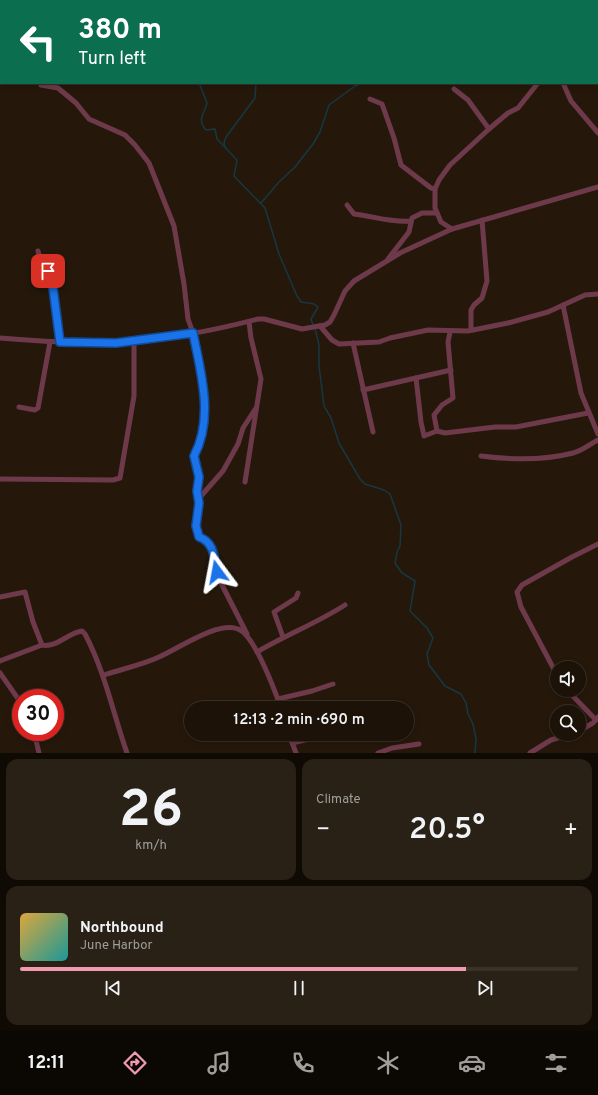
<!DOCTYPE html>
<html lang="en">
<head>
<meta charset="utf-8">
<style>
  body { margin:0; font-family:Overpass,sans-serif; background:#292016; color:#f1f3f6; height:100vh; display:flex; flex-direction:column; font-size:15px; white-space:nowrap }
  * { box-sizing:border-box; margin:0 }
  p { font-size:13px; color:#a09e9c }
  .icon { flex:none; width:22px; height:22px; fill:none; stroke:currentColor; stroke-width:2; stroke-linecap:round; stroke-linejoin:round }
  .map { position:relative; height:753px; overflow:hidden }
  .sheet { display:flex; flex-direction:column; gap:6px; padding:6px; background:#0f0a04; flex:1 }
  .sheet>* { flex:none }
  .guide { position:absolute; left:0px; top:0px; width:598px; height:84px; box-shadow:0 2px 6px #0003,0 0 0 1px #3a3229; background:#0b6e4f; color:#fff; overflow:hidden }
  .fabs { position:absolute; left:550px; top:661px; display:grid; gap:8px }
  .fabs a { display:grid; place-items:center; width:36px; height:36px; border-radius:50%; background:#1c1208; box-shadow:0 2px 6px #0003,0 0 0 1px #3a3229; font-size:20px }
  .speed { position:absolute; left:12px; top:689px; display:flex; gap:8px; font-size:20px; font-weight:700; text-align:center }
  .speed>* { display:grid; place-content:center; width:52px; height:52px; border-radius:50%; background:#1c1208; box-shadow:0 2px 6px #0003,0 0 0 1px #3a3229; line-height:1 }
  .speed .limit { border:6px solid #d22; background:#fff; color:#111 }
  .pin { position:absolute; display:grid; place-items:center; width:34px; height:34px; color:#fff; margin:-17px; border-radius:8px; box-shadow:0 2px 6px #0006 }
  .me { position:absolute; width:44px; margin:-22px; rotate:347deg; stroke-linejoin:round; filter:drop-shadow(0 0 3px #0008) }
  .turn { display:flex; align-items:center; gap:14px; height:84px; padding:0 12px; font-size:18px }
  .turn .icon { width:52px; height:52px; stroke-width:2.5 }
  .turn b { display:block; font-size:28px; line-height:34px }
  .big { font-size:30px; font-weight:600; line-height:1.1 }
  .sheet .tile { flex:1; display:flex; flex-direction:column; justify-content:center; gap:6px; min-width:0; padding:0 14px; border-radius:12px; background:#292016 }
  .sheet .dial { align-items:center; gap:0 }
  .dial b { font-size:52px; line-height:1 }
  .song { display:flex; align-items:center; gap:12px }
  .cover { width:48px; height:48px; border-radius:6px; background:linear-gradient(135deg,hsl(40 70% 55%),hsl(180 70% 35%)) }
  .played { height:4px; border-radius:2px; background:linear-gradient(90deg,#f29aaf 80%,#3a3229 80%) }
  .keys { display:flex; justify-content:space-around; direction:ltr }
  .heat { display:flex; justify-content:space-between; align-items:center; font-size:22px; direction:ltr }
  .sheet .tiles { flex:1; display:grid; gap:6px; grid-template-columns:1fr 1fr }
  .tile:last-child { grid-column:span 2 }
  .trip { position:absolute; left:184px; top:701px; width:230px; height:40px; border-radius:20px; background:#1c1208; box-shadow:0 2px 6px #0003,0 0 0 1px #3a3229; font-weight:600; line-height:40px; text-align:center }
  .dock { display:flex; height:64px; justify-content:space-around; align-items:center; background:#0b0703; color:#a09e9c }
  .dock .icon { width:28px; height:28px }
  .dock .active { color:#f29aaf }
  .dock b { font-size:18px; color:#f1f3f6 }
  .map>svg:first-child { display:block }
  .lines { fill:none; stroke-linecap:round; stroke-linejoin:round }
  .stream { stroke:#153843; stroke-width:1.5 }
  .minor { stroke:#6e3a4b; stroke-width:5 }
  .route-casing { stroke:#114b97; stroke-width:10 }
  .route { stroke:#1a73e8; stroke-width:7 }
</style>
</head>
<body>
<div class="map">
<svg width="598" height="753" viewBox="0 0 598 753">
  <rect width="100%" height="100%" fill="#25180b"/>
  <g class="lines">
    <g class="stream">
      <polyline points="140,0 141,1"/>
      <polyline points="262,1 262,0"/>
      <polyline points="597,13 598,13"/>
      <path d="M199 83 207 103C205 113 196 119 206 130L215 129 217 139 237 160 234 176 265 208 279 254 297 296 301 302 314 304 318 307 311 319 313 325"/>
      <polyline points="225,147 224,143 226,137 255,98 256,83"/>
      <polyline points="261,203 279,182 295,167 313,144 320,132 329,105 355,86 363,83"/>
      <polyline points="315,328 319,345 319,366 324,406 331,418 339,443 360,479 365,484 384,490 390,494 401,525 400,546 397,552 395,563 402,573 415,581 410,611 427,628 433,638 427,654 429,665 445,686 461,694 466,703 468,714 473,724 476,739 475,753"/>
    </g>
    <g class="minor">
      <polyline points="597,43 598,43"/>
      <polyline points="563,83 571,101 598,133"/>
      <polyline points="41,85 58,88 76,103 89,119 125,135 135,145 149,163 174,226 184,284 188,319 193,333 204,393 205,412 200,444 194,456 199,477 197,491 199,503"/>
      <polyline points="454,89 468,100 489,129"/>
      <polyline points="370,99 382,104 394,138 401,165 431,188 435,189"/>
      <path d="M347 205 354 214C373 216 391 223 411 221"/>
      <polyline points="452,229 441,222 435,208 435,189 439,180 450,165 489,129 508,113 518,108 538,83"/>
      <polyline points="38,251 42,265 48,271 53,288 60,342"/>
      <polyline points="388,259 409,232 412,218 422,213 437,213"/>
      <polyline points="563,305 581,393 598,434"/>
      <polyline points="320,326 332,340 339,344 379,342 390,338 428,330 468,331 508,323 548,312 585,295 598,294"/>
      <polyline points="471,330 471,310 474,305 482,298 487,281 482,220"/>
      <path d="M0 338C38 341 78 344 116 343 164 340 212 331 258 319H264L302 329 325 325 330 322 334 315 345 291 354 281 400 253 452 229 598 187"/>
      <polyline points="353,343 373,432"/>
      <polyline points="416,378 421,422 424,436 437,431 445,433 495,427 516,427 588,413"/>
      <polyline points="363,390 451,370"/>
      <polyline points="19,407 35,410 38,408 50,342"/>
      <polyline points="437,431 434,415 442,405 453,398 448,342 450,332"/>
      <path d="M481 456C512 460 542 461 573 453 582 451 590 444 598 440"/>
      <polyline points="0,479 113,480 120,478 134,396 134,341"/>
      <polyline points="245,482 261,379 251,338 249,322"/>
      <path d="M0 597 25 592 33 622 42 645C56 648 68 633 82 631L85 634C105 672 113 713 127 753"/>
      <polyline points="247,634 220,581 211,544 207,539 199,537 196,526 197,510 201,496 223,471 238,444 243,428 256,408"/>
      <polyline points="283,637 274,612 296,598 298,593"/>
      <path d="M257 652C286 635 317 623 345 605"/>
      <polyline points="0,661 42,645"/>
      <polyline points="0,673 21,703"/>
      <path d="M104 675C122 669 142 665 159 657 178 649 217 621 238 629 254 634 275 691 281 708"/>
      <polyline points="557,675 521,607 517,592 522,585 572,557 598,544"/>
      <polyline points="567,690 596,720"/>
      <polyline points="278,699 312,691 333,684"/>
      <polyline points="579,731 593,723 598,717"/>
      <polyline points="34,732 39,753"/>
      <polyline points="289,734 296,753"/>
      <polyline points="292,743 331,734"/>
      <polyline points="378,753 392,748 419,744"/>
      <polyline points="530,753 551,740 571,734"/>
    </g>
  </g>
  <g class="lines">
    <g class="route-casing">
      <path id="route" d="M48 271 53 288 60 342 116 343 193 333C201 373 214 418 194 456L199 477 197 491 199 503 196 526 199 537C214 542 214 557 217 572"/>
    </g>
    <use href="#route" class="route"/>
  </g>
</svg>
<div class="fabs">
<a><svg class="icon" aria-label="sound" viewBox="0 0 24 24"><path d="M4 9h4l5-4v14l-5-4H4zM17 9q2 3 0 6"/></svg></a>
<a><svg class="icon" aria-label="search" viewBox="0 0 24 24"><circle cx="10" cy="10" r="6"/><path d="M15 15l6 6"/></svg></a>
</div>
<div class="speed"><div class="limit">30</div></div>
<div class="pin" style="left:48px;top:271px;background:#d93025"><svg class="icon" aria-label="arrive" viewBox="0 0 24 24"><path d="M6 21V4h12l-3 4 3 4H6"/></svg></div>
<svg class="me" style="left:217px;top:572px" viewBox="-20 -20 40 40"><path d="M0-17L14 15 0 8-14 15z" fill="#1a73e8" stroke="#fff" stroke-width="4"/></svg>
<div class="trip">12:13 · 2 min · 690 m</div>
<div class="guide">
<div class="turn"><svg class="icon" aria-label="left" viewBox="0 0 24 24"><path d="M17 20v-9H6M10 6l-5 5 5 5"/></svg><div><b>380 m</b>Turn left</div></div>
</div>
</div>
<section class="sheet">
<div class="tiles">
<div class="tile dial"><b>26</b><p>km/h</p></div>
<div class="tile"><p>Climate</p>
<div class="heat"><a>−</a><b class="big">20.5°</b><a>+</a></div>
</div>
<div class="tile">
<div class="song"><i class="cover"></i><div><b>Northbound</b><p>June Harbor</p></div></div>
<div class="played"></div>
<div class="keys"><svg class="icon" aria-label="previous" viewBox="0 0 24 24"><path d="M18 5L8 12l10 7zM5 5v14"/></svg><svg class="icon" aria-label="pause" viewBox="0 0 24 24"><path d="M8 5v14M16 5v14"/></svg><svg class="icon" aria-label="next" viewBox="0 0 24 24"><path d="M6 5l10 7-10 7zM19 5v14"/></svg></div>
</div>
</div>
</section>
<nav class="dock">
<b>12:11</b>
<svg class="icon active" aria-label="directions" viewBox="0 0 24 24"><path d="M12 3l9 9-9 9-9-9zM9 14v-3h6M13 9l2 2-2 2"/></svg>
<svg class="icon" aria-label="music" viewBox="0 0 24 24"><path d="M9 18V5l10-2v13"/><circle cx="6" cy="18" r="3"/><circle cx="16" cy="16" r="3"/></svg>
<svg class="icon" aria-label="phone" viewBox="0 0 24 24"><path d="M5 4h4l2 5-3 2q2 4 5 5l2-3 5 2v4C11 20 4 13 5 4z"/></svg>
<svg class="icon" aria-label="climate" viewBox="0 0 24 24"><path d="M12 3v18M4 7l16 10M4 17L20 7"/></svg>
<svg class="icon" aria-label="car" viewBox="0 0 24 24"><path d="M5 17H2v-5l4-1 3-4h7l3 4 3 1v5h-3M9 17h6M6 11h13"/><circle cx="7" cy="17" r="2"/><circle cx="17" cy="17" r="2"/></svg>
<svg class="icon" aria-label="filters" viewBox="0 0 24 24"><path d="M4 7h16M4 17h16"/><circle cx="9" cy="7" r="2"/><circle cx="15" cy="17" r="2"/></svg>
</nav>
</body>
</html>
